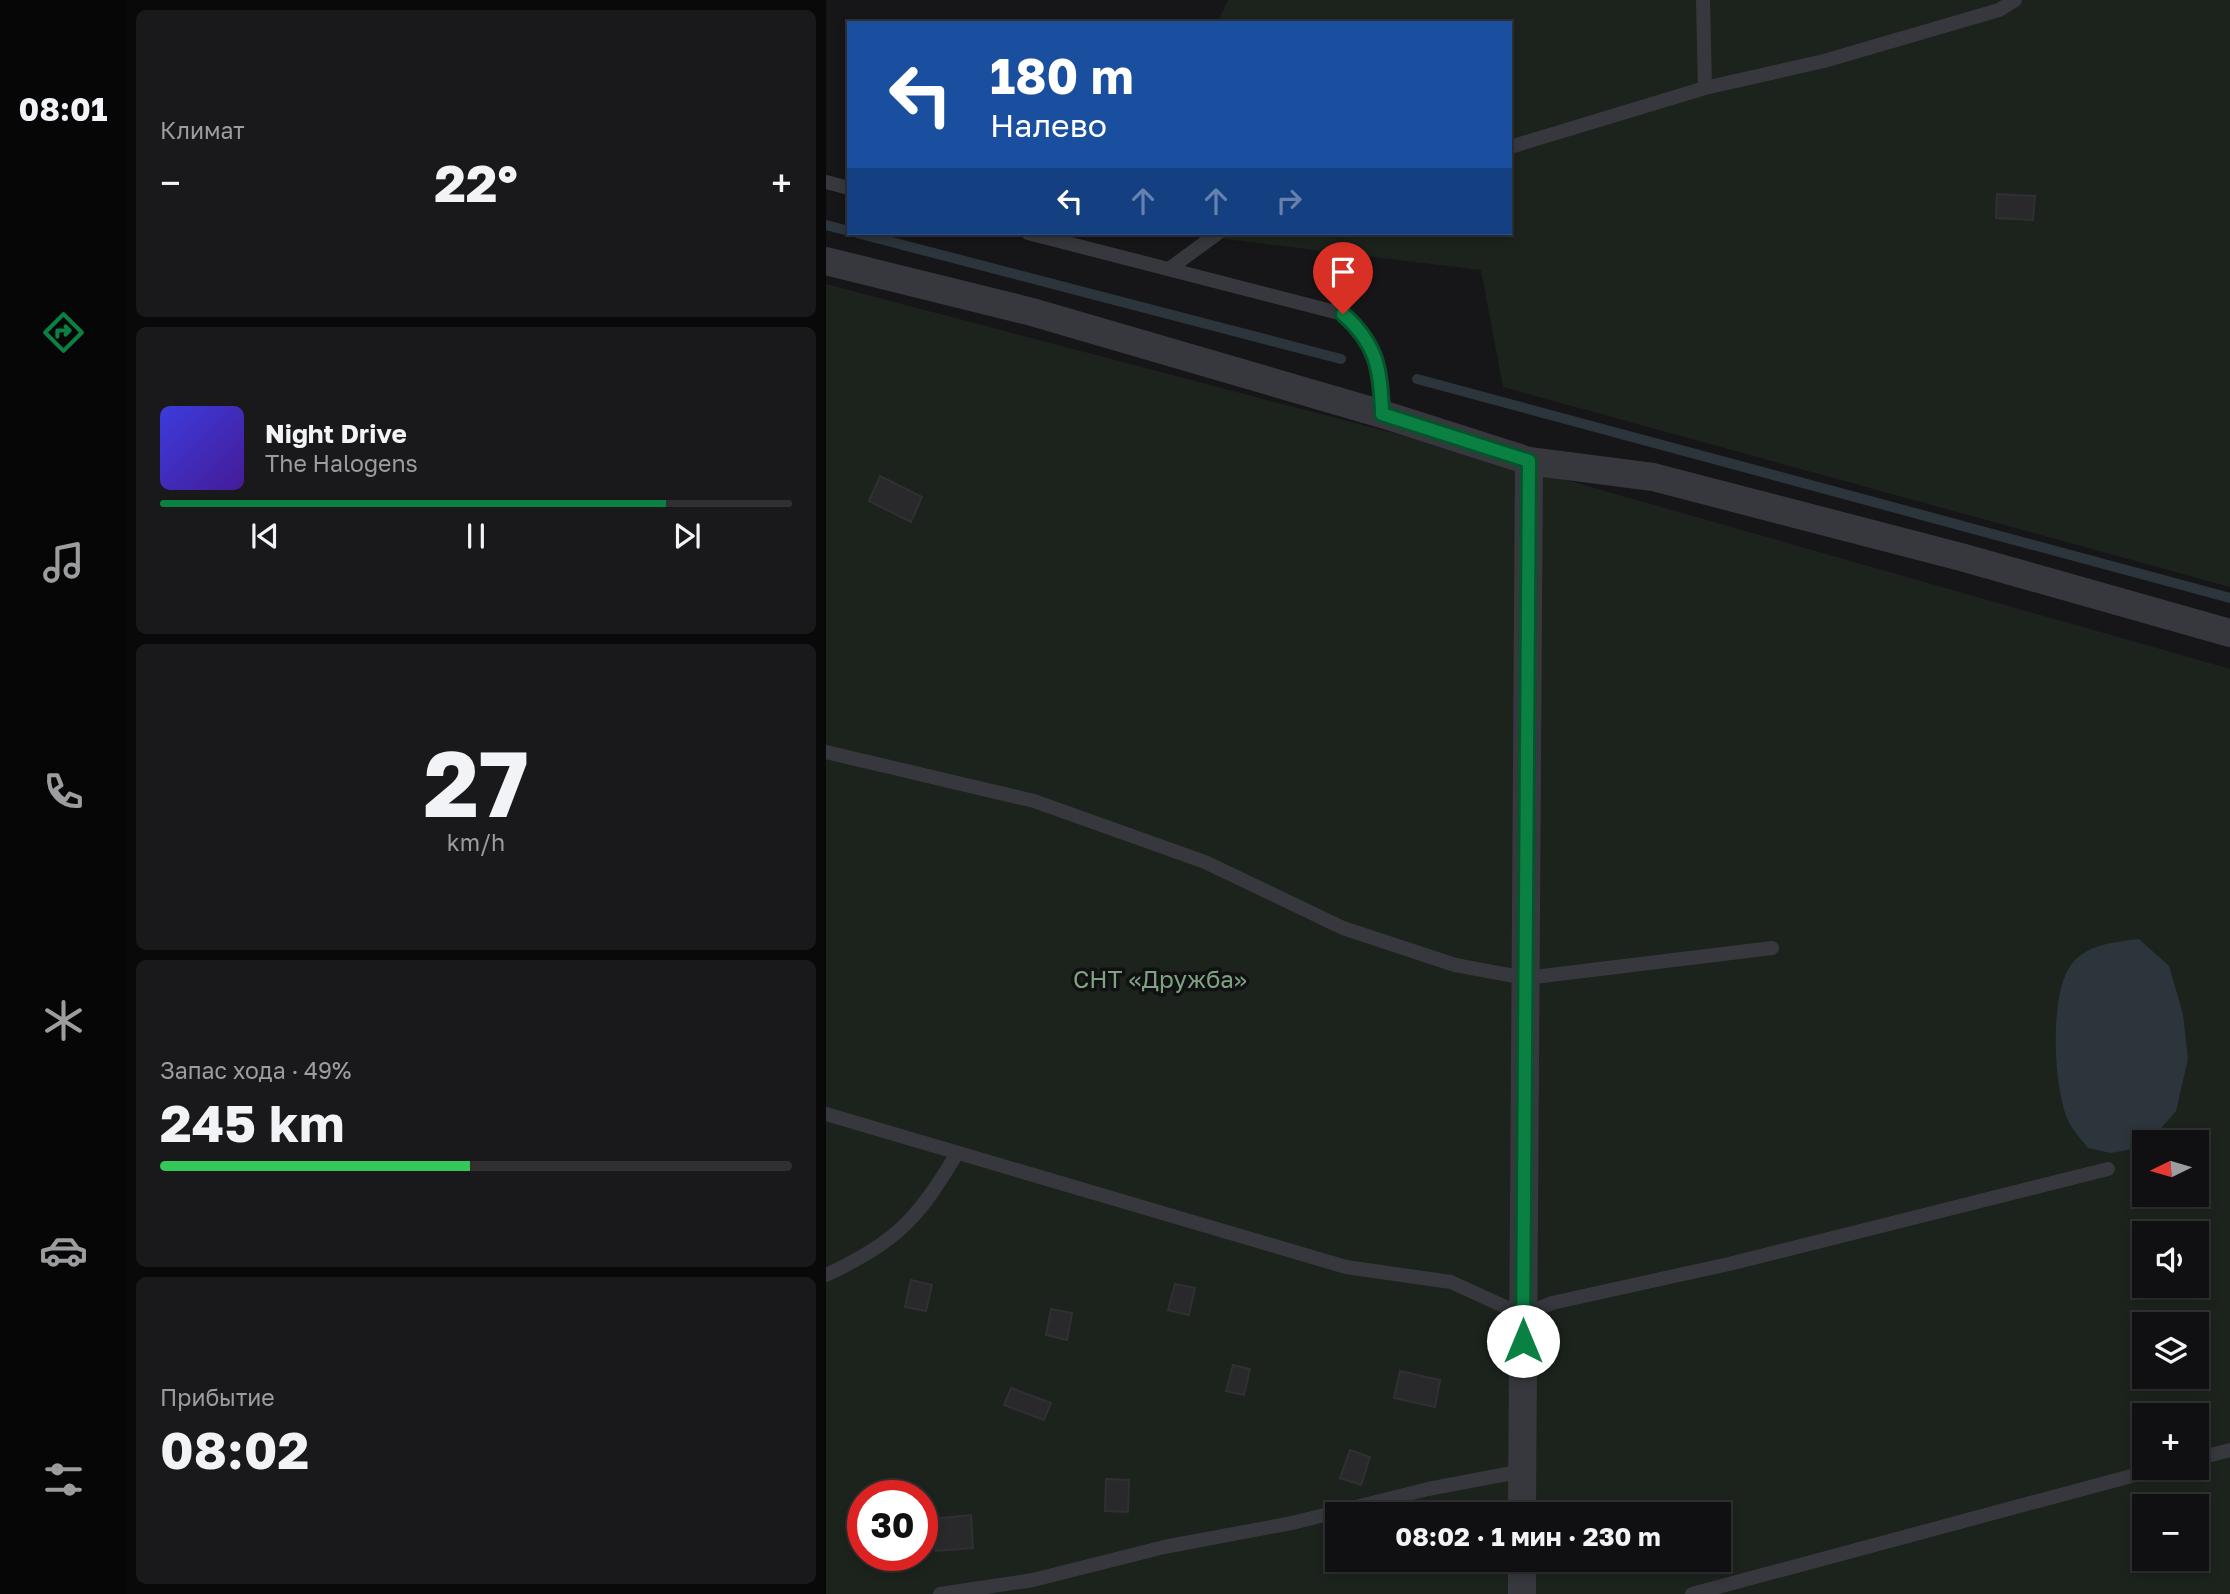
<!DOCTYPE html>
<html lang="ru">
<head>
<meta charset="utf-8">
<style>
  body { margin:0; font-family:"Golos Text",sans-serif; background:#19191b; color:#f1f3f6; height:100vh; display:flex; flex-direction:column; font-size:26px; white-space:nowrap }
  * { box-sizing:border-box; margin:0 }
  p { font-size:23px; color:#9c9d9f }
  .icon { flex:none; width:38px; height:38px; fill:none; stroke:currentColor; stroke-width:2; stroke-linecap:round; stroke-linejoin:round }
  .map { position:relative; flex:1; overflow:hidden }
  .details { display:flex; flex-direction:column; gap:10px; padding:10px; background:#09090a; width:700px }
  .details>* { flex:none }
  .banner { position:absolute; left:21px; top:21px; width:665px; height:214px; border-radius:0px; box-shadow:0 4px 10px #0003,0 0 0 2px #303032; background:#1a4fa0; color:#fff; overflow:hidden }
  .needle { width:46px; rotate:265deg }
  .fabs { position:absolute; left:1306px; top:1130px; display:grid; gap:14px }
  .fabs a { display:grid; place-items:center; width:77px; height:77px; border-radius:0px; background:#101012; box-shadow:0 4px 10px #0003,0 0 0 2px #303032; font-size:35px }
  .speed { position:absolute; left:21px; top:1480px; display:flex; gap:14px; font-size:35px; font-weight:700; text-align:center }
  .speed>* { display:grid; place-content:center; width:91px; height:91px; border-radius:50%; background:#101012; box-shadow:0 4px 10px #0003,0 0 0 2px #303032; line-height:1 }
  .speed .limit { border:10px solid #d22; background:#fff; color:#111 }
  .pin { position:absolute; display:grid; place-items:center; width:60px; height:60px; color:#fff; margin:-72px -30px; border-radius:50% 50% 50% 0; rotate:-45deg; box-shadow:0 0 7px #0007 }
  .pin .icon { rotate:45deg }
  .me { position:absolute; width:77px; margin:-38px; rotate:0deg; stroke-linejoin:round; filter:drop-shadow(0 0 5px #0008) }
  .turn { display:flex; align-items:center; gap:24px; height:147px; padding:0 28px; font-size:32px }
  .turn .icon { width:91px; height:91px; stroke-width:2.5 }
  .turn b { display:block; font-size:49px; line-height:60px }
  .lanes { display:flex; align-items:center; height:66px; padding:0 28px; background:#0003; justify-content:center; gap:35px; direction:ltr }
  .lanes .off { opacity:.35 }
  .big { font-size:52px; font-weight:700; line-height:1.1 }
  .details .card { flex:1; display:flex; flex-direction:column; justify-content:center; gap:10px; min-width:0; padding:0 24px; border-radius:10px; background:#19191b }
  .details .dial { align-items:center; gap:0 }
  .dial b { font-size:91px; line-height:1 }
  .song { display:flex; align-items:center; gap:21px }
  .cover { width:84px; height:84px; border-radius:10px; background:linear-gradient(135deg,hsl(240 70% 55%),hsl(260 70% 35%)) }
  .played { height:7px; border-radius:4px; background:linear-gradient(90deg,#0b8043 80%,#303032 80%) }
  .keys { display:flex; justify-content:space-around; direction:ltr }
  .heat { display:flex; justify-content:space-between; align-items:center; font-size:38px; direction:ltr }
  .charge { height:10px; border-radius:5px; background:linear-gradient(90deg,#34c759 49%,#303032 0) }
  .trip { position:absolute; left:499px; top:1502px; width:406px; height:70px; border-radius:0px; background:#101012; box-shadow:0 4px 10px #0003,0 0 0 2px #303032; font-weight:700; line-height:70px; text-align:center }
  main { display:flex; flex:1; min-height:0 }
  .dock { display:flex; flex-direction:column; width:126px; justify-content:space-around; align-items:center; background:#060607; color:#9c9d9f }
  .dock .icon { width:49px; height:49px }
  .dock .on { color:#0b8043 }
  .dock b { font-size:32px; color:#f1f3f6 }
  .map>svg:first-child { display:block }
  .green { fill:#1c231d; fill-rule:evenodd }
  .water { fill:#2c353c }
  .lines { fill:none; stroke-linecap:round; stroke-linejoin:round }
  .stream { stroke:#2c353c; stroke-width:10 }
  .building { fill:#29292c; stroke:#303034; stroke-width:2 }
  .lane { stroke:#37383d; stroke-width:14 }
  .street { stroke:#37383d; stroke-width:28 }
  .route-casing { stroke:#07532c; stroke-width:18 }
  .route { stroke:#0b8043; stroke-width:12 }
  .labels { text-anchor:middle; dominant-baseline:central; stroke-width:7; stroke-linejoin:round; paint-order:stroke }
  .park-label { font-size:24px; fill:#7fa381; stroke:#111113 }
</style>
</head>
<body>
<main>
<nav class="dock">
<b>08:01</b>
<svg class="icon on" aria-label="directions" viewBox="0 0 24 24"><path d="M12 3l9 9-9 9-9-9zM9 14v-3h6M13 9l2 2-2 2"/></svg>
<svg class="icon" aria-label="music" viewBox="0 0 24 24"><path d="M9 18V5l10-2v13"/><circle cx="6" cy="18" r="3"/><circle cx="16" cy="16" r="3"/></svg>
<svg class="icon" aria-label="phone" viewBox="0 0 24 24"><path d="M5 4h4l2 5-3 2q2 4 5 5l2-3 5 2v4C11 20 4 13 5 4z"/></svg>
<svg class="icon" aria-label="climate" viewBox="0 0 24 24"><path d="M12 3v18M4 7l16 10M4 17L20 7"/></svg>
<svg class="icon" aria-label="car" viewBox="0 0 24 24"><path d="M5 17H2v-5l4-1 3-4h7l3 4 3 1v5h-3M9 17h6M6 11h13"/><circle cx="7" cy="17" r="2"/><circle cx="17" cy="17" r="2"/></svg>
<svg class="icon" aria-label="filters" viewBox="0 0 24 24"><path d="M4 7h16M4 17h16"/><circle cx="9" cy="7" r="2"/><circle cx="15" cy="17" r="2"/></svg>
</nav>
<section class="details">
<div class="card"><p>Климат</p>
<div class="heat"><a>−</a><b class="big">22°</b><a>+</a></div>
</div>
<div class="card">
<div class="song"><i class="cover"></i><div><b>Night Drive</b><p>The Halogens</p></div></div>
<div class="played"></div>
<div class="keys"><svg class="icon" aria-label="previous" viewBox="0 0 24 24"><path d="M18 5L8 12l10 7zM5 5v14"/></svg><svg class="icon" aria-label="pause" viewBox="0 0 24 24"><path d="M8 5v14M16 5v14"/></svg><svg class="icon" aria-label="next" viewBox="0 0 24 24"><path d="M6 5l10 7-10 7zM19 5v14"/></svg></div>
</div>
<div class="card dial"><b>27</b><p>km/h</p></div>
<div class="card"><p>Запас хода · 49%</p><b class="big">245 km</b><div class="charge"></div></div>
<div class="card"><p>Прибытие</p><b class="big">08:02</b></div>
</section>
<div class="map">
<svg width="1404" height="1594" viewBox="0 0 1404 1594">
  <rect width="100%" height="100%" fill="#161618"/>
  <g class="green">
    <polygon points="402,0 1404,0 1404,587 677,387 655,270 350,233 684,233 684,23 391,23"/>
    <path d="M0 284 670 460 1404 669V1594H0ZM1318 1143H1370V1195H1318ZM1318 1234H1370V1286H1318ZM1318 1325H1370V1377H1318ZM1318 1416H1370V1468H1318ZM37 1496H96V1556H37ZM1318 1507H1370V1559H1318ZM511 1514H892V1559H511Z"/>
  </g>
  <path class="water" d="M1313 939 1343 966 1357 1014 1362 1059 1350 1111 1322 1143H1318V1147L1285 1153 1262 1148C1256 1140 1247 1131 1243 1122 1227 1090 1223 994 1245 965 1260 944 1290 942 1313 939Z"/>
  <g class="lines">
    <g class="stream">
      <polyline points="0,225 23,231"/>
      <polyline points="31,233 515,359"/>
      <polyline points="591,379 1404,598"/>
    </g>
  </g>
  <g class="building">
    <polygon points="1171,194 1209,196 1207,220 1170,218"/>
    <polygon points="54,476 96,497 85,522 43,501"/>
    <polygon points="85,1280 106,1285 100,1311 79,1307"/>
    <polygon points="349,1284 369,1288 363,1315 342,1310"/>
    <polygon points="225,1309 246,1313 241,1340 220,1335"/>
    <polygon points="407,1365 424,1369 418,1395 400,1391"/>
    <polygon points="574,1371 614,1380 609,1407 568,1398"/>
    <polygon points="185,1388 225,1403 218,1420 178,1405"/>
    <polygon points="524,1450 544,1457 535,1485 514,1478"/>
    <polygon points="280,1479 303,1480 302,1512 279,1511"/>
    <polygon points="145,1515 147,1548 110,1551 107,1519"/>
  </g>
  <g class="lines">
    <g class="lane">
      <polyline points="877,0 879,88"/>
      <polyline points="684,147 879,88 998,61 1173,10 1189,0"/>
      <polyline points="0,182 23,188"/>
      <path d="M202 233 517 314C551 344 555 370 556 414"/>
      <polyline points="343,269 392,233"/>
      <polyline points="0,752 208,801 379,862 517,928 629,965 700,978 946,948"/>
      <polyline points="0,1114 520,1267 625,1282 697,1315 726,1303 903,1264 1282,1169"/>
      <path d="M0 1275C69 1243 92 1219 130 1155"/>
      <polyline points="1370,1459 1404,1450"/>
      <polyline points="114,1594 207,1580 338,1547 466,1523 602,1489 697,1471"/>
      <polyline points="866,1594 1335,1468"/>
    </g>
    <g class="street">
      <polyline points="0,261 206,312 556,414 703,461 827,477 1135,557 1404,633"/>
      <polyline points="696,1514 703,461"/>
      <polyline points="696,1594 696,1559"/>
    </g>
  </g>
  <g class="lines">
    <g class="route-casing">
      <path id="route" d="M517 314C551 344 555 370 556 414L703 461 697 1341"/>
    </g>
    <use href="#route" class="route"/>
  </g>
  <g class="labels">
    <g class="park-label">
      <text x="334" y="978">СНТ «Дружба»</text>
    </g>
  </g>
</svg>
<div class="fabs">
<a><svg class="needle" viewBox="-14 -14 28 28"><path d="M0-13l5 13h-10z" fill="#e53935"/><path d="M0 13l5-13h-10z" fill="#9c9d9f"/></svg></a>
<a><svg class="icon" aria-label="sound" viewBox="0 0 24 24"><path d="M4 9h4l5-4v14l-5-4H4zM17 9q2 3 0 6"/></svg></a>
<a><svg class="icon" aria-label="layers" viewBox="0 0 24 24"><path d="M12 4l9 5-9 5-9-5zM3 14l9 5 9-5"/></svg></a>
<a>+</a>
<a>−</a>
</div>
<div class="speed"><div class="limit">30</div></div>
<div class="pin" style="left:517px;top:314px;background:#d93025"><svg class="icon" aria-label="arrive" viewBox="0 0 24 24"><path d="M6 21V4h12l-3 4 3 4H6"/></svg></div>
<svg class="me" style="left:697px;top:1341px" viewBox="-20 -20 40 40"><circle r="19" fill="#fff"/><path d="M0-13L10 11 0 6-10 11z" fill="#0b8043"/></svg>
<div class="trip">08:02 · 1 мин · 230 m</div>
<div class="banner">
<div class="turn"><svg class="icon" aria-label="left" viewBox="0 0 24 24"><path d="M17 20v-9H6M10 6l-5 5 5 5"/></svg><div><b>180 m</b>Налево</div></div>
<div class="lanes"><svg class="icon" aria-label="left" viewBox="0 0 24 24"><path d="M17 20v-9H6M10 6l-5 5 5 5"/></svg><svg class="icon off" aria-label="ahead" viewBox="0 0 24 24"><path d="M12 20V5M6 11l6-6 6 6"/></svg><svg class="icon off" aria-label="ahead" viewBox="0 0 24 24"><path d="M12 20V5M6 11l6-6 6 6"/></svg><svg class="icon off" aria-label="right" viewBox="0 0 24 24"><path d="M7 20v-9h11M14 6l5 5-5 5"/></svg></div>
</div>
</div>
</main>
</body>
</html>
